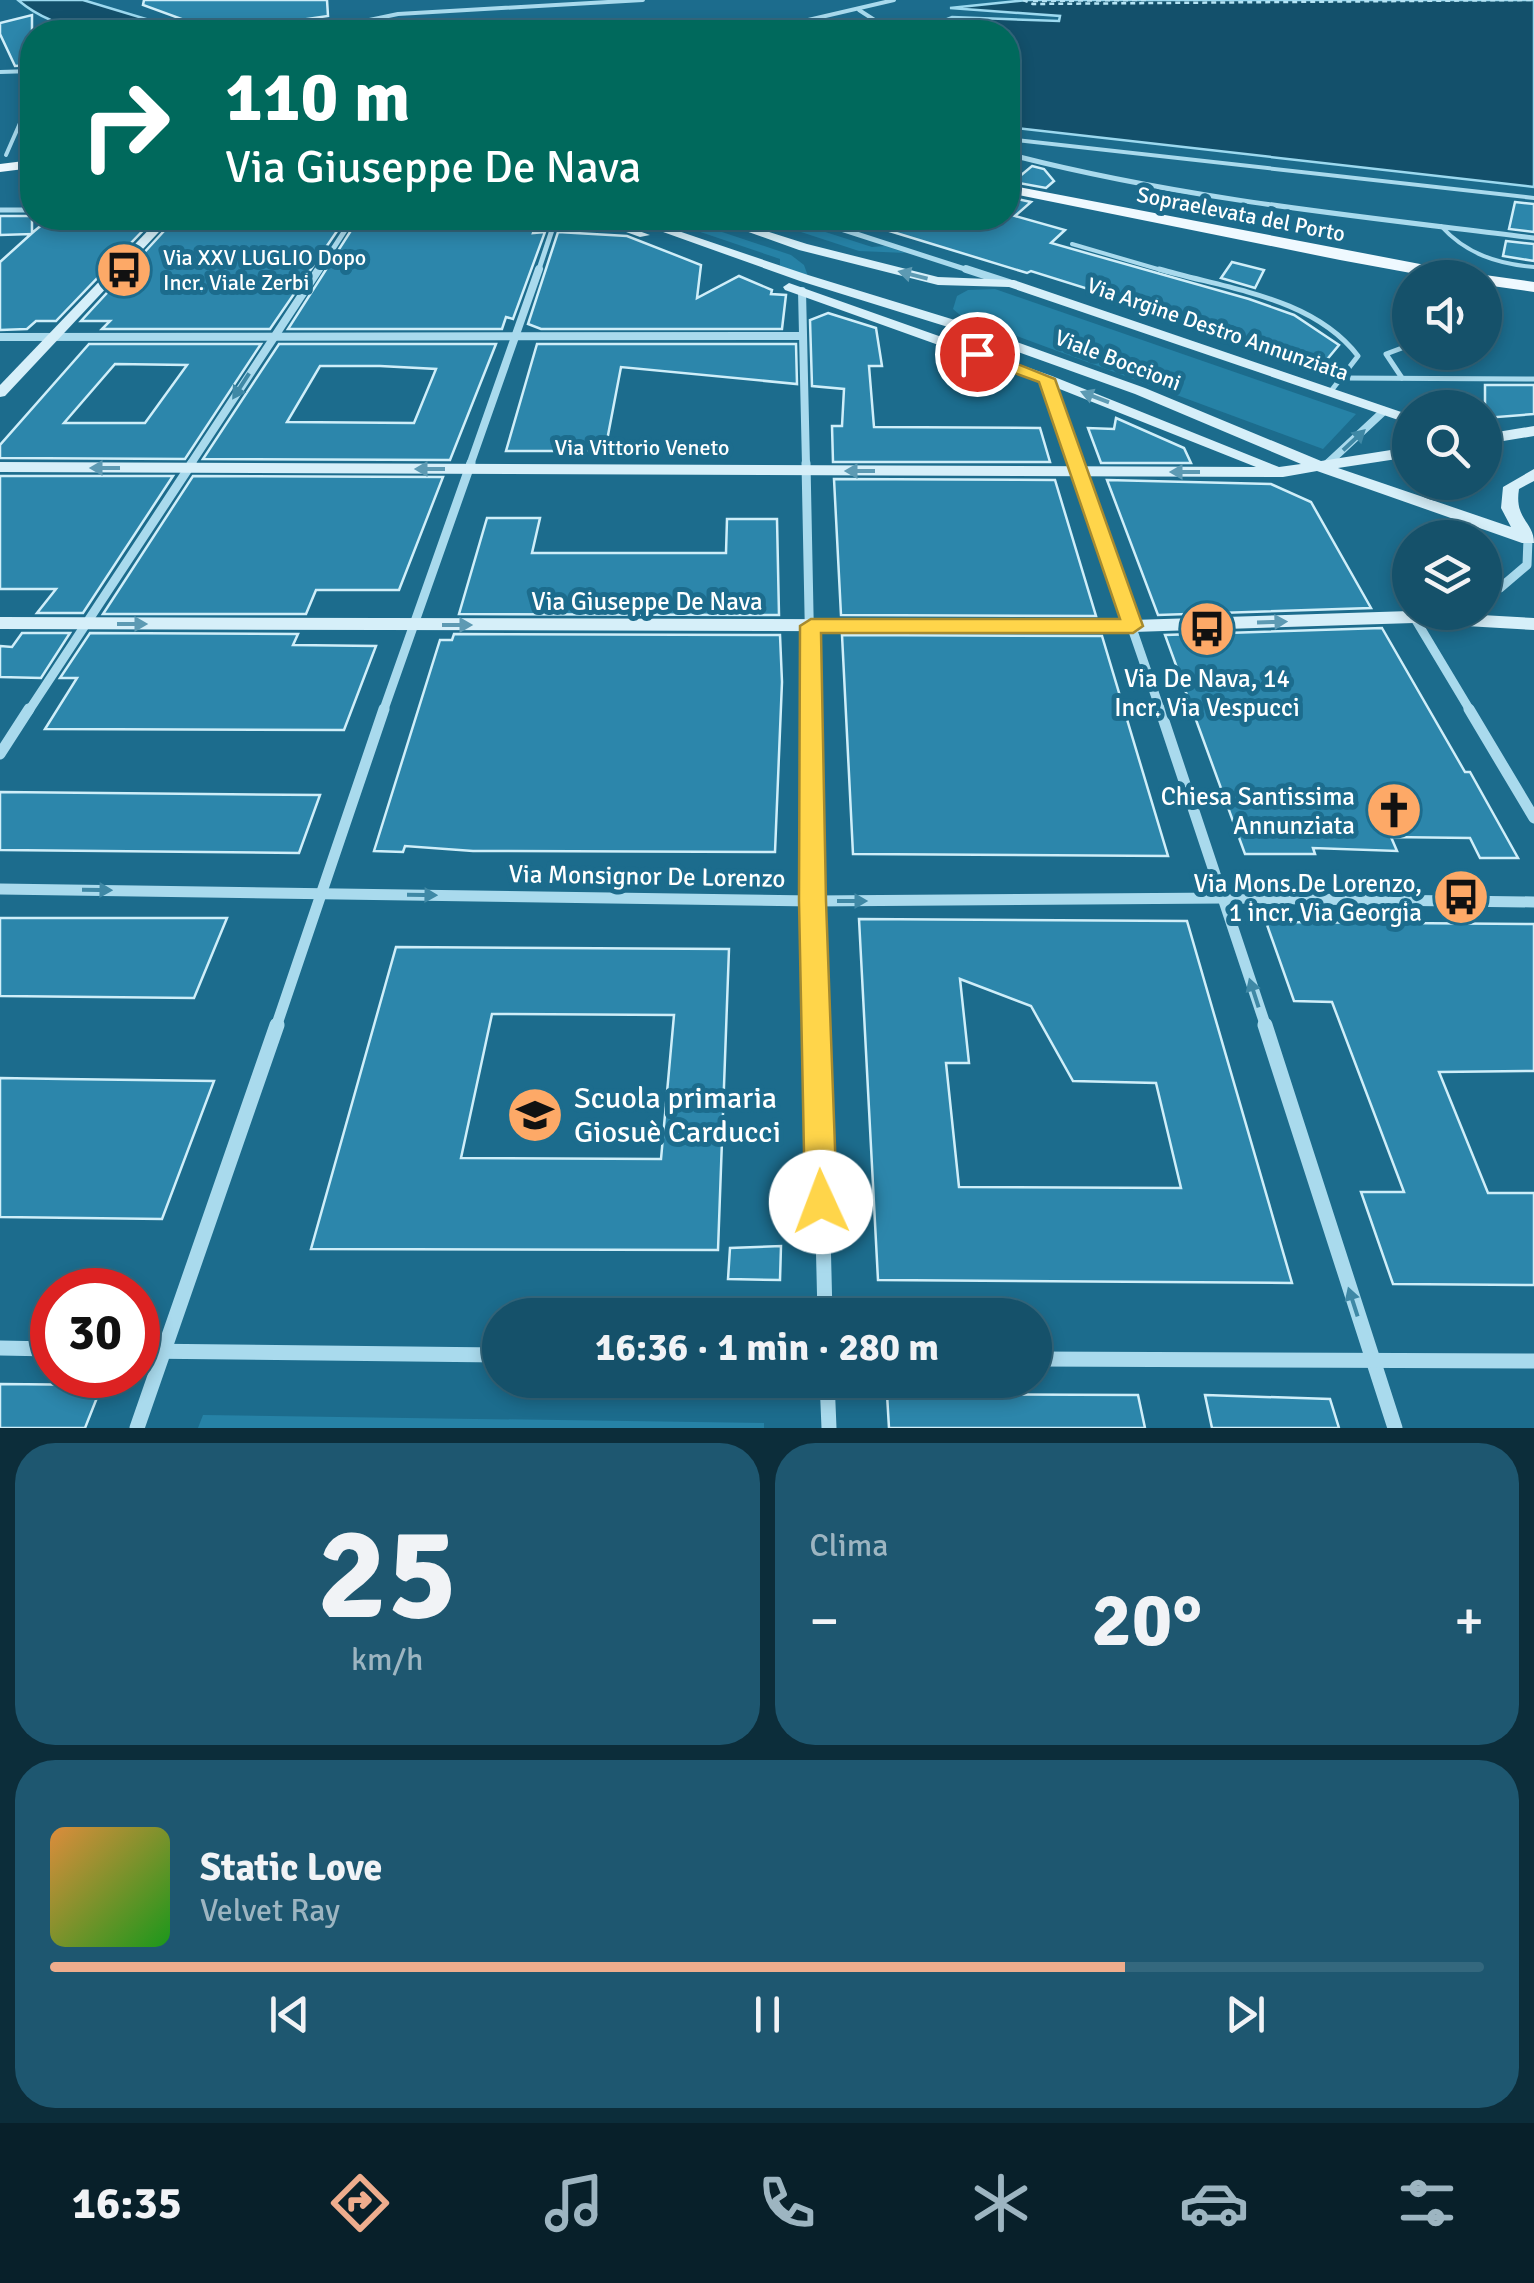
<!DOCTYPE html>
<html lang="it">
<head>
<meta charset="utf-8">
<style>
  body { margin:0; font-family:Signika,sans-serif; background:#1e5770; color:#f1f3f6; height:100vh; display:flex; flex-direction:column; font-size:38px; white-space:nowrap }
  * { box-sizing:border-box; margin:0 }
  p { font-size:32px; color:#9db5c1 }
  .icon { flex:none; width:55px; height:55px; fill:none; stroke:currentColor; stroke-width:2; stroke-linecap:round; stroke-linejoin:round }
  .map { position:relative; height:1428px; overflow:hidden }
  .details { display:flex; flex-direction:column; gap:15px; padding:15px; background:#0c2d3a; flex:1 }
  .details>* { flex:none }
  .hud { position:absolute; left:20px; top:20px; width:1000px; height:210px; border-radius:40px; box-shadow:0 5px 15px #0003,0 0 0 2px #34687e; background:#00695c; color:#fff; overflow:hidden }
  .controls { position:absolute; left:1392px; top:260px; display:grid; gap:20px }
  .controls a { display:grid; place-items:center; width:110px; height:110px; border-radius:50%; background:#15516a; box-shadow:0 5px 15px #0003,0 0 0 2px #34687e; font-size:50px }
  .speed { position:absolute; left:30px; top:1268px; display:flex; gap:20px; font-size:50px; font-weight:700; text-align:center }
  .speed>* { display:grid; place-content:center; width:130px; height:130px; border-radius:50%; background:#15516a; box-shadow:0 5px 15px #0003,0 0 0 2px #34687e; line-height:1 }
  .speed .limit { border:15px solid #d22; background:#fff; color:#111 }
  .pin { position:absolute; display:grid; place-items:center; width:85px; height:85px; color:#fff; margin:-42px; border:5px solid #fff; border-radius:50%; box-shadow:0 2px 10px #0007 }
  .me { position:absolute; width:110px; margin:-55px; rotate:358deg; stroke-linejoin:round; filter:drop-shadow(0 0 8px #0008) }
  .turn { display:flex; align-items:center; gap:35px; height:210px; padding:0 40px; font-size:45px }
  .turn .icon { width:130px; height:130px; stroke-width:2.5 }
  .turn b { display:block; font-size:70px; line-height:85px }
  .big { font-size:75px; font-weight:700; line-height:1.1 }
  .details .card { flex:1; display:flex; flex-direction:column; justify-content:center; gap:15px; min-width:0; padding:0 35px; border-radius:40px; background:#1e5770 }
  .details .dial { align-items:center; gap:0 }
  .dial b { font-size:130px; line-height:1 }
  .song { display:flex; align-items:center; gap:30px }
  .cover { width:120px; height:120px; border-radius:15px; background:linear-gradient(135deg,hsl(30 70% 55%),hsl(120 70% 35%)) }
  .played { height:10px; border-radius:5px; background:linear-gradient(90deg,#eead8d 75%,#34687e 75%) }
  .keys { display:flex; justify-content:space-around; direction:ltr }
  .heat { display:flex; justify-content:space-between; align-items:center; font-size:55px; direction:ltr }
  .details .tiles { flex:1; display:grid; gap:15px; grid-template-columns:1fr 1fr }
  .card:last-child { grid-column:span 2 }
  .trip { position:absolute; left:482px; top:1298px; width:570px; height:100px; border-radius:50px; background:#15516a; box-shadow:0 5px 15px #0003,0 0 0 2px #34687e; font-weight:700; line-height:100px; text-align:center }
  .dock { display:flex; height:160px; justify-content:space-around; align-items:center; background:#08202a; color:#9db5c1 }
  .dock .icon { width:70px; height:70px }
  .dock .selected { color:#eead8d }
  .dock b { font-size:45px; color:#f1f3f6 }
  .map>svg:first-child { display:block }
  .green { fill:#2682a6 }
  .water { fill:#13506b; stroke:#9cd9ef; stroke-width:2.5 }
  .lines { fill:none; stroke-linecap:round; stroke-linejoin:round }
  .ferry { stroke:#b5e3f4; stroke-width:2.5; stroke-dasharray:5 4; stroke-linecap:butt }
  .building { fill:#2c86ab; stroke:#cfeef9; stroke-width:2.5; fill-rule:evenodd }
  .lane-far1 { stroke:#a9daed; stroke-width:4 }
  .lane { stroke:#a9daed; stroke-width:5 }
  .street-far5 { stroke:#a9daed; stroke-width:4 }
  .street-far4 { stroke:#a9daed; stroke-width:5 }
  .street-far3 { stroke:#a9daed; stroke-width:8 }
  .street-far2 { stroke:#a9daed; stroke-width:9 }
  .street-far1 { stroke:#a9daed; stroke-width:11 }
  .street { stroke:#a9daed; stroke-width:15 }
  .secondary { fill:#d6eff9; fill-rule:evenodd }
  .primary { fill:#eff9ff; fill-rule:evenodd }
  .oneway { fill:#5d9ab3 }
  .oneway2 { fill:#3f88a5 }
  .route { fill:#ffd54a; stroke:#a68a30; stroke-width:2.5 }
  .labels { text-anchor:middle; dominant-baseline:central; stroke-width:10; stroke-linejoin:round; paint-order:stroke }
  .far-street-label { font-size:22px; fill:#fff; stroke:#1c6c8d }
  .far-poi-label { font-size:22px; fill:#fff; stroke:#1c6c8d; text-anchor:start }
  .street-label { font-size:25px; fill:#fff; stroke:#1c6c8d }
  .poi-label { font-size:25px; fill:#fff; stroke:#1c6c8d; text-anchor:end }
  .near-poi-label { font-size:30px; fill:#fff; stroke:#1c6c8d; text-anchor:start }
</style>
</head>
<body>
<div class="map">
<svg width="1534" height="1428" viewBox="0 0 1534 1428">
  <rect width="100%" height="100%" fill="#1c6c8d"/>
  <g class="green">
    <polygon points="659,218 680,218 791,255 804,265 808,276 780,266 780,259"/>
    <polygon points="758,218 782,218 872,247 885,246 906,253 859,251"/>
    <polygon points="995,289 1356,414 1323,449 960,315 953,309 957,296 968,290"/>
    <polygon points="203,1415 764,1423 764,1428 198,1428"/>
  </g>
  <g class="water">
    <path d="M18 0H83L189 32C131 33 66 41 18 0Z"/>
    <polygon points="1027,0 1534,0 1534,187 1008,127 1008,32 928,32 927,27 952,17 1059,21 1060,16 950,8"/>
  </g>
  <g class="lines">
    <g class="ferry">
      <polyline points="1023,0 1033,4 1534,0"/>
      <polyline points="1033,1 1146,0"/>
    </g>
  </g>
  <g class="building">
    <polygon points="144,0 327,0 328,16 217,32 143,5"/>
    <polygon points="32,15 32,65 15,66 0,34 0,23"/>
    <polygon points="1032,166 1044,169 1054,181 1046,188 1013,182"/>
    <polygon points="1008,197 1031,202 1015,216 1065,230 1051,243 1249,299 1294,315 1339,345 1324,363 1031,271 1027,273 870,225 871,218 1008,218"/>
    <polygon points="1515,202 1534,204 1534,232 1509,229"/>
    <polygon points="0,216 32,216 32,233 50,218 155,218 56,321 36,321 27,329 0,330 0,262 31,234 0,235"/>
    <polygon points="176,218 346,218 270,329 102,329 110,321 81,321"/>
    <polygon points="359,218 538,218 533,233 545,232 513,319 506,317 502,329 288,329"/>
    <polygon points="558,232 627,236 701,265 697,298 739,276 772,290 771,294 786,295 782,329 541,329 528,324"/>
    <polygon points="1506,241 1534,244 1534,261 1503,256"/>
    <polygon points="1232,262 1264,270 1255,288 1221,278"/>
    <polygon points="828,313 876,328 882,366 869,366 874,427 1040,428 1050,462 833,462 832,426 842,426 844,389 812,386 810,320"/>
    <path d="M89 344H261L185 459 0 458V445ZM115 364 187 365 145 423H64Z"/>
    <path d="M279 344H496L450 460 203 459ZM320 366H380L436 369 414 423 287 422Z"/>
    <polygon points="537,344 796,344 797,384 621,367 605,451 506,451"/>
    <polygon points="1485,385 1534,385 1534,414 1485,418"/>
    <polygon points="1116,418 1184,448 1191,463 1101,463 1088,428 1114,429"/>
    <polygon points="0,476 173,476 83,613 37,613 56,589 0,589"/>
    <polygon points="193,476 443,477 399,590 316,590 306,614 103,614"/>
    <polygon points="834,479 1055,480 1096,616 841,615"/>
    <polygon points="1107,480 1271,484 1311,502 1371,608 1158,615"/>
    <polygon points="487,518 540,518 532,553 726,553 727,519 777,519 779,615 459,614"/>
    <polygon points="1382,628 1465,772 1470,772 1518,858 1480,858 1470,838 1391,837 1397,851 1313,848 1315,854 1245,854 1165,635"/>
    <polygon points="22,633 70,633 41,678 0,677 0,646 12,647"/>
    <polygon points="90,633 298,634 293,645 376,646 344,730 45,729 77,678 60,678"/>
    <polygon points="454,634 780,635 782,682 775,852 473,851 405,846 403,852 374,851 440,640 452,640"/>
    <polygon points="842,635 1102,636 1168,856 853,854"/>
    <polygon points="0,792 320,795 299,853 0,850"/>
    <polygon points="0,918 227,918 194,998 0,996"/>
    <path d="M859 919 1187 921 1292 1283 878 1280ZM960 979 1031 1006 1073 1081 1156 1083 1181 1188 959 1187 946 1063H969Z"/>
    <polygon points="1266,922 1534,924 1534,1071 1439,1072 1488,1193 1534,1193 1534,1285 1393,1284 1361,1192 1404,1192 1332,1002 1294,1001"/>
    <path d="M396 947 729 949 718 1250 311 1249ZM492 1014 674 1015 661 1159 461 1158Z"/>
    <polygon points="0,1078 63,1079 214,1081 162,1219 0,1217"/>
    <polygon points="781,1246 780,1280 728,1279 730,1248"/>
    <polygon points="0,1384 102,1385 85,1428 0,1428"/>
    <polygon points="887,1394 1138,1395 1145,1428 889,1428"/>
    <polygon points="1205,1395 1330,1399 1339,1428 1212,1428"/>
  </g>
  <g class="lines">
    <g class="lane-far1">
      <polyline points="0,72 32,71"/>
      <polyline points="1008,139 1534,198"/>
      <polyline points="6,155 24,114"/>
      <path d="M1441 226C1466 254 1498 264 1534 267"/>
      <polyline points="1072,244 1168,272"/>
    </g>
    <g class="lane">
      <path d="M1159 269C1227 289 1313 297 1358 356L1331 391"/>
      <polyline points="1402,348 1386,354 1402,378"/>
      <polyline points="1342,378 1534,379"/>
    </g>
    <g class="street-far5">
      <polyline points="859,10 893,32"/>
      <polyline points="312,32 398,14 643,0"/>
      <polyline points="781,32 791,24 894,0"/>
      <polyline points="824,32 883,23"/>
    </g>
    <g class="street-far4">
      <path d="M1008 154C1181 199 1357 216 1534 238"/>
      <polyline points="0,210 32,210"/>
      <polyline points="807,218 974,272"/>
      <polyline points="318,272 353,218"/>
      <polyline points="538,272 556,218"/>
    </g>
    <g class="street-far3">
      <polyline points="966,269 1009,283"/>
      <polyline points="802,291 806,465"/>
      <polyline points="0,337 801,336"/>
      <polyline points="1047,379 1076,465"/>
      <polyline points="190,465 319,269"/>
      <polyline points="470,465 539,269"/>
      <polyline points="1326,465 1384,411"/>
    </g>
    <g class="street-far2">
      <polyline points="806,463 811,712"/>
      <polyline points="1075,463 1161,712"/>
      <polyline points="1324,467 1329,463"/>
      <polyline points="1485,593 1500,588 1527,565 1528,539"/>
      <polyline points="1419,616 1414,617 1471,712"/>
      <polyline points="28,712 192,463"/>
      <polyline points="383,712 471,463"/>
    </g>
    <g class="street-far1">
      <polyline points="811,709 819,1027"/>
      <polyline points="1160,709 1266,1027"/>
      <polyline points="1469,709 1534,818"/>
      <polyline points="0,754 29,709"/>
      <polyline points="0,889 812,901 1224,898 1534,902"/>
      <polyline points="276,1027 384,709"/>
    </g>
    <g class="street">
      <polyline points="818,1025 825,1315"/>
      <polyline points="1265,1025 1395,1428"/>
      <polyline points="0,1348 52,1349"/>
      <polyline points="138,1351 500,1355"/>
      <polyline points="1035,1359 1534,1361"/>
      <polyline points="827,1380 829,1428"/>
      <polyline points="137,1428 277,1025"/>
    </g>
    <g class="secondary">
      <polygon points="160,218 172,218 5,396 0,397 0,385"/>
      <polygon points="587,218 603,218 650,235 640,237"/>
      <path d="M624 218H640L808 275 958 321 1145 388 1321 461 1410 447V457L1338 468 1511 527 1501 508 1503 487 1534 469V481L1519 489C1514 520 1534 521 1534 543H1522L1317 471 1283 477 0 472V462L1256 467 1042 382 785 290 783 287 789 283 1052 376 1279 467 1301 464 1135 394 948 327 800 281Z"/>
      <polygon points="709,218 725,218 807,244 938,277 1014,280 1410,415 1410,424 1009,287 938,285 799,250"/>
      <polygon points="1534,426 1534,436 1485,444 1485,434"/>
      <polygon points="1410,611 1534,618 1534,630 1414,623 1133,632 0,629 0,617 1133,620"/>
    </g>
    <g class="primary">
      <polygon points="32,160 32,168 0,172 0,164"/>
      <polygon points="1008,185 1467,273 1474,278 1438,278 1340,260 1008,193"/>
      <polygon points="1485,275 1534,282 1534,292 1485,285 1485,278 1479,278"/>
    </g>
  </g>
  <defs><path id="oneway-solid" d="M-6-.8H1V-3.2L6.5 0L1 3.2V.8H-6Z" transform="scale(2.5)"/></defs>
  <g class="oneway">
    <use href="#oneway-solid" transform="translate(913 275) rotate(-166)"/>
    <use href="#oneway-solid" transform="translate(1095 397) rotate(-159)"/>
    <use href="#oneway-solid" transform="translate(105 468) rotate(-180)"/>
    <use href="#oneway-solid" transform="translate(430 469) rotate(-180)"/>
    <use href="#oneway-solid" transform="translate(860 471) rotate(-180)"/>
    <use href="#oneway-solid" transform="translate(1185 472) rotate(-180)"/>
    <use href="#oneway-solid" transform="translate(1272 622) rotate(-2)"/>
    <use href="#oneway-solid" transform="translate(132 624)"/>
    <use href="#oneway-solid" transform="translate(457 625)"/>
  </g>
  <g class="oneway2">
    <use href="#oneway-solid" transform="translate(241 386) rotate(123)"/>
    <use href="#oneway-solid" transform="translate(1354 440) rotate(-43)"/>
    <use href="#oneway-solid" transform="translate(97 890) rotate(1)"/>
    <use href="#oneway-solid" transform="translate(422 895) rotate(1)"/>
    <use href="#oneway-solid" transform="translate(852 901)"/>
    <use href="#oneway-solid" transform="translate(1254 993) rotate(-108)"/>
    <use href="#oneway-solid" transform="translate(1353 1302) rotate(-108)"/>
  </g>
  <polygon class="route" points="971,350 982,350 1055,379 1143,626 1133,633 821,633 826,901 837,1202 833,1213 821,1218 810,1213 805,1202 799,901 800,626 811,619 1120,619 1039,382 971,357"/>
  <defs>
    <g id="bus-disc" transform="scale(2.875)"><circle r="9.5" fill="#fda967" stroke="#1c6c8d"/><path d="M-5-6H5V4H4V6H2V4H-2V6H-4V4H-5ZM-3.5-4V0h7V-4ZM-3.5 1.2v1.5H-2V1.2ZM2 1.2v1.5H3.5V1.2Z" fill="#111"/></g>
    <g id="church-disc" transform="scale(2.875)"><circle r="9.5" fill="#fda967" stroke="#1c6c8d"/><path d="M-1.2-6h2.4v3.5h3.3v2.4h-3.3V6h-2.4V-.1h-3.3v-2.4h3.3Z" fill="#111"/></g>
    <g id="school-disc" transform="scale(2.875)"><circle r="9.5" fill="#fda967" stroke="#1c6c8d"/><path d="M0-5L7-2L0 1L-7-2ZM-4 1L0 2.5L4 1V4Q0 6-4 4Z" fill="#111"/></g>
  </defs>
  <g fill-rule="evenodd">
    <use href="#bus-disc" x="124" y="270"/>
    <use href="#bus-disc" x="1207" y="629"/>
    <use href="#church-disc" x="1394" y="810"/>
    <use href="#bus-disc" x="1461" y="897"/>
    <use href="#school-disc" x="535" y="1115"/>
  </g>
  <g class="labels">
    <g class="far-street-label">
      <text transform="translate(1241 214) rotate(11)">Sopraelevata del Porto</text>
      <text transform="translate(1218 329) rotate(19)">Via Argine Destro Annunziata</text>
      <text transform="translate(1118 360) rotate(21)">Viale Boccioni</text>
      <text x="642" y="447">Via Vittorio Veneto</text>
    </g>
    <g class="far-poi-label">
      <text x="163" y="257">Via XXV LUGLIO Dopo<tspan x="163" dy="25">Incr. Viale Zerbi</tspan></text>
    </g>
    <g class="street-label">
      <text x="647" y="601">Via Giuseppe De Nava</text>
      <text transform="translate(647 876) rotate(1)">Via Monsignor De Lorenzo</text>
    </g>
    <g class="poi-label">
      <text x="1207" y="678" text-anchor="middle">Via De Nava, 14<tspan x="1207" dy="29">Incr. Via Vespucci</tspan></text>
      <text x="1355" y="796">Chiesa Santissima<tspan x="1355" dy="29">Annunziata</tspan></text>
      <text x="1422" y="883">Via Mons.De Lorenzo,<tspan x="1422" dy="29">1 incr. Via Georgia</tspan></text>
    </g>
    <g class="near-poi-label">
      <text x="574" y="1098">Scuola primaria<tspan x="574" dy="34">Giosuè Carducci</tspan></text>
    </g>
  </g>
</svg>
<div class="controls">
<a><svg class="icon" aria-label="sound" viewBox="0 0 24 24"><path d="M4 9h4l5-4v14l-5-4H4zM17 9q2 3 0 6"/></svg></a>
<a><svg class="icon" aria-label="search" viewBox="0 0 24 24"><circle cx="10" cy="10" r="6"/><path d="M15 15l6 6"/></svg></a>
<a><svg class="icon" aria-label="layers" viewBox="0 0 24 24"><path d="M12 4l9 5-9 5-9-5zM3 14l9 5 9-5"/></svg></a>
</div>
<div class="speed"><div class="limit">30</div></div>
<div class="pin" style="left:977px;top:354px;background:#d93025"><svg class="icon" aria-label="arrive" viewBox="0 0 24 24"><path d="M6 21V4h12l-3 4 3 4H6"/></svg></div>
<svg class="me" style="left:821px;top:1202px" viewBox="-20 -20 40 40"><circle r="19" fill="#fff"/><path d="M0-13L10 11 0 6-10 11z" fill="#ffd54a"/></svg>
<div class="trip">16:36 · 1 min · 280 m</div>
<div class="hud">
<div class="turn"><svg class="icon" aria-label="right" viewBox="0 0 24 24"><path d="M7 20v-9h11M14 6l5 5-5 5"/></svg><div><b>110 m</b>Via Giuseppe De Nava</div></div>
</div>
</div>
<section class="details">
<div class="tiles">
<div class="card dial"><b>25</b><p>km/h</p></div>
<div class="card"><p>Clima</p>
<div class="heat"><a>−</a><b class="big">20°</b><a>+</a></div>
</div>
<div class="card">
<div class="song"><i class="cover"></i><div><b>Static Love</b><p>Velvet Ray</p></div></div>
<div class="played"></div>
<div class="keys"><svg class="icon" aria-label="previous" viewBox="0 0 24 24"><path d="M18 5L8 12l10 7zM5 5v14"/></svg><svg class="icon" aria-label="pause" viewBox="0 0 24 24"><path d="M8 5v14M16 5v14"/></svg><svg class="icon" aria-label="next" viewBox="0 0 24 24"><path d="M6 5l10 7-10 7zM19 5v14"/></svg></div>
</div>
</div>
</section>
<nav class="dock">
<b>16:35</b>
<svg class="icon selected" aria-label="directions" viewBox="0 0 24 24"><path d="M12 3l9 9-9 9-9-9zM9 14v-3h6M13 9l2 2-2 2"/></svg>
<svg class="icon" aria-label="music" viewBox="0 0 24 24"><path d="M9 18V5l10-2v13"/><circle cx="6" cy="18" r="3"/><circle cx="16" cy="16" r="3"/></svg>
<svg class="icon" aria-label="phone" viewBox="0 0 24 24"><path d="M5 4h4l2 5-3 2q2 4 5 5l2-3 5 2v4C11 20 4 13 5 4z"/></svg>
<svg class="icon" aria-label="climate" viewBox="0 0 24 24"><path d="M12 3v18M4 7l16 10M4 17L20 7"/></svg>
<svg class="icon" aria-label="car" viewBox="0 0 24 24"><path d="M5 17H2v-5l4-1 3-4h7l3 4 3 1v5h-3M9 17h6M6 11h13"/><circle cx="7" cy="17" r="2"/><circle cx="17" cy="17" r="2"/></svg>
<svg class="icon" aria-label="filters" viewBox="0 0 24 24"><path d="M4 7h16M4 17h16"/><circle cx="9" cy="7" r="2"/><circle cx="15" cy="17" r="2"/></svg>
</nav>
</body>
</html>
